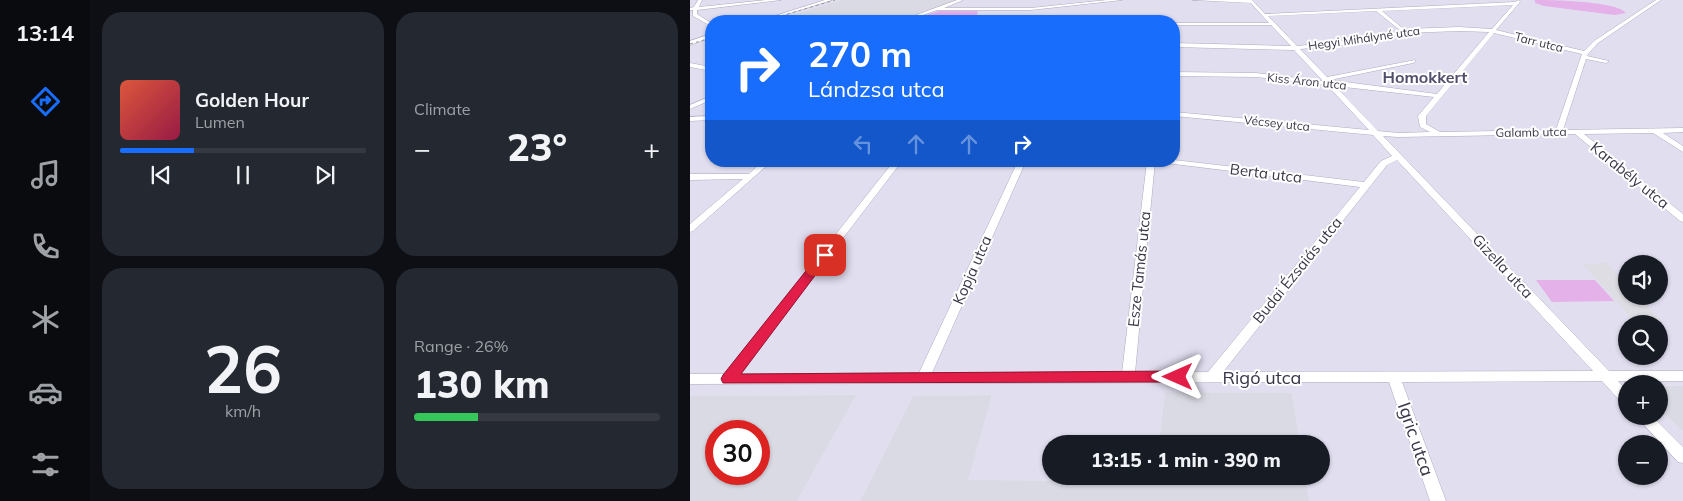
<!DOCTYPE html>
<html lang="en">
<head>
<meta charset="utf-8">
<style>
  body { margin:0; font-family:Mulish,sans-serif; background:#242831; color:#f1f3f6; height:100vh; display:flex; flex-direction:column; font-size:19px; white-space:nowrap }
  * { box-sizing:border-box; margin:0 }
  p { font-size:16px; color:#9ea1a6 }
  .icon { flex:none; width:28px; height:28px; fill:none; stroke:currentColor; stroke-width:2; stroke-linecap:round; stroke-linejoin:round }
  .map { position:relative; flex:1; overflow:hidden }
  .side { display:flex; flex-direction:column; gap:12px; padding:12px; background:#0d0f14; width:600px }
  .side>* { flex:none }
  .guide { position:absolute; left:15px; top:15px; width:475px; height:152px; border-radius:20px; box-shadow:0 1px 4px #0004; background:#186dfd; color:#fff; overflow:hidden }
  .buttons { position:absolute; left:928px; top:255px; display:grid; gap:10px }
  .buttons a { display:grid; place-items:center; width:50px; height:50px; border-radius:50%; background:#171b24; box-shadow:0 1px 4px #0004; font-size:25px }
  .speed { position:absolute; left:15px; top:420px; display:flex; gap:10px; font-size:25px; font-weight:700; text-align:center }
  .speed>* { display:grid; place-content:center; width:65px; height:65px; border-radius:50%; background:#171b24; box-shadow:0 1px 4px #0004; line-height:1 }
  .speed .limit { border:8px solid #d22; background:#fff; color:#111 }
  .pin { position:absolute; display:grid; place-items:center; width:42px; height:42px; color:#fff; margin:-21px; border-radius:10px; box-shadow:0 2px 8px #0006 }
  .me { position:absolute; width:55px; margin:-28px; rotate:270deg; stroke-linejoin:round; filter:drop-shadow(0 0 4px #0008) }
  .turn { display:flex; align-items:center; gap:18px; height:105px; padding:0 20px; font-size:22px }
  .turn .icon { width:65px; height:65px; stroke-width:2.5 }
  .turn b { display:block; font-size:35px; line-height:42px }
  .lanes { display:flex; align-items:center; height:48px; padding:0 20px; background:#0003; justify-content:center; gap:25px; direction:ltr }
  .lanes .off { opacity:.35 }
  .big { font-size:38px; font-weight:800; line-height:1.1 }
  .side .tile { flex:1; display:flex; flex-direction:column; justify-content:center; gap:8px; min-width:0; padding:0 18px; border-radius:20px; background:#242831 }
  .side .dial { align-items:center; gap:0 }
  .dial b { font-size:65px; line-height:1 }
  .song { display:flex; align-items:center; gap:15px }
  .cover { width:60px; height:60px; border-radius:8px; background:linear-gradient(135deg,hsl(10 70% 55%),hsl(340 70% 35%)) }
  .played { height:5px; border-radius:2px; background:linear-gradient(90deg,#186dfd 30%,#363941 30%) }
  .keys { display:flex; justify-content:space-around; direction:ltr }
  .heat { display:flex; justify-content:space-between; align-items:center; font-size:28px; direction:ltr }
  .charge { height:8px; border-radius:4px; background:linear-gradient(90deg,#34c759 26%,#363941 0) }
  .side .tiles { flex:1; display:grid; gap:12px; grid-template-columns:repeat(2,1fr) }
  .trip { position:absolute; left:352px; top:435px; width:288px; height:50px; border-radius:25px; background:#171b24; box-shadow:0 1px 4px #0004; font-weight:800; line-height:50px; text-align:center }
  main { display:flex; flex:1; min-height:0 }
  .dock { display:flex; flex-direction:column; width:90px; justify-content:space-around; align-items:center; background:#090b0e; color:#9ea1a6 }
  .dock .icon { width:35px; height:35px }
  .dock .active { color:#186dfd }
  .dock b { font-size:22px; color:#f1f3f6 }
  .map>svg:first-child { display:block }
  .residential { fill:#e1def0; fill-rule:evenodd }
  .industrial { fill:#dadae4; fill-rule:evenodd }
  .green { fill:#e5b1e9 }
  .parking { fill:#dedde3 }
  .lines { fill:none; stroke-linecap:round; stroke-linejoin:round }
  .minor-casing { stroke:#aeabc0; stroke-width:1 }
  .minor { fill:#fff; fill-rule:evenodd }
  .rail { stroke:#989898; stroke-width:1; stroke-dasharray:3 3; stroke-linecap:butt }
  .route { fill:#e11d48; stroke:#92132f }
  .labels { text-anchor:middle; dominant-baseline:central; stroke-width:4; stroke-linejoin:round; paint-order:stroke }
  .far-street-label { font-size:12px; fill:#383748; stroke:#fff }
  .street-label { font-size:15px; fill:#383748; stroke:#fff }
  .far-district-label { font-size:16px; font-weight:bold; fill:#504e6b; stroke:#fff }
  .near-street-label { font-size:18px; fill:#383748; stroke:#fff }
</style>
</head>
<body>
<main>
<nav class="dock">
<b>13:14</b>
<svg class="icon active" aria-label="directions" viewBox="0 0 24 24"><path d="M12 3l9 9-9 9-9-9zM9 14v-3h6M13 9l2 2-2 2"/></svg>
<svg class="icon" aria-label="music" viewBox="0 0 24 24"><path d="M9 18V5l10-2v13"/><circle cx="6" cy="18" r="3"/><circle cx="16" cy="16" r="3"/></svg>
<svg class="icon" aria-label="phone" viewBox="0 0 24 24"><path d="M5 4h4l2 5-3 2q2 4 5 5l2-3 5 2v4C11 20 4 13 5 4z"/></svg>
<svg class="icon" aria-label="climate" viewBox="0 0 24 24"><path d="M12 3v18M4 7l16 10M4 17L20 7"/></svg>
<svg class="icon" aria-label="car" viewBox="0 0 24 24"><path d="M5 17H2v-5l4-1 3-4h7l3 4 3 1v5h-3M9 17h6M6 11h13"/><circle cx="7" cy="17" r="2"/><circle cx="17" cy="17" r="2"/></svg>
<svg class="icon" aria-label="filters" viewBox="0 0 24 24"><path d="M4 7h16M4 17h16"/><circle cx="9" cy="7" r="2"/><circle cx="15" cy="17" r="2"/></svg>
</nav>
<section class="side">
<div class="tiles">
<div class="tile">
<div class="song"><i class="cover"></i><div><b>Golden Hour</b><p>Lumen</p></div></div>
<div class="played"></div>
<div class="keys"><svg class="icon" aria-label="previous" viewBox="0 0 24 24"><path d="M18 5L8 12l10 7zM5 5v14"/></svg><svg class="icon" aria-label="pause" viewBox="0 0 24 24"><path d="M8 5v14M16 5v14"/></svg><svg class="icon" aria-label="next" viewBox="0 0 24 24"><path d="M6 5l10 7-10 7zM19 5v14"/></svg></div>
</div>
<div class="tile"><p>Climate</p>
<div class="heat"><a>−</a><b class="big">23°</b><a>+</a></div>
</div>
<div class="tile dial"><b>26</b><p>km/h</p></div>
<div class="tile"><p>Range · 26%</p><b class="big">130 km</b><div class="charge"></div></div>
</div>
</section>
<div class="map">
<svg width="993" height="501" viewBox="0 0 993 501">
  <rect width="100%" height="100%" fill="#ebe9f4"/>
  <path class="residential" d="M0 0H151L81 21H21V161H484V21H205L267 0H993V386L936 384V416H969V409L993 431V501H619L615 476H631V444H610L602 393 475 392 469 444H361V476H465V481L277 480 302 395 223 396 170 501H107L165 395 0 396ZM936 264H969V296H936ZM936 324H969V356H936ZM936 444H969V476H936Z"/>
  <g class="industrial">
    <polygon points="151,0 267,0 205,21 81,21"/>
    <polygon points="969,386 993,386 993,431 969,409"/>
    <polygon points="475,392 602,393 610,444 469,444"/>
    <path d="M166 395 107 501H0V396ZM69 431V474H26V431Z"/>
    <polygon points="302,395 278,480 464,481 465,476 615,476 619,501 170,501 223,396"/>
  </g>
  <g class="green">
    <path d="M845 0C862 0 926 1 936 13L925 15 854 6 845 3Z"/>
    <polygon points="249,11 288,11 285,21 218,21"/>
    <polygon points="846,280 905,280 924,301 862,302"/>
  </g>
  <polygon class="parking" points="917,263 936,284 936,296 947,296 971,321 944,321 893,264"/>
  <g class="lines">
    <g class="minor-casing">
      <g id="minor">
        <polygon points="8,0 12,0 9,7 76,0 91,0 7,10 7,14 21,23 21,26 3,16 3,10 0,10 0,8 4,7"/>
        <polygon points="135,0 142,0 75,21 69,21"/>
        <polygon points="267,0 273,0 254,8 341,8 417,0 432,0 341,10 247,10 216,21 210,21"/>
        <path d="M503 0H562L575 14 825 2 829 0 830 2 806 30 894 51 904 41 966 0H971L908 43 898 54 897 56 919 61 916 63 896 59 873 130 993 128V132L973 133 993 146V152L963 133 894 134 993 214V222L990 221 885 134 708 137 693 136 919 371H993V381H928L936 390V403L931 402 912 381 712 382 756 501H740L699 382 0 384V374H35L204 161H212L49 374 229 373 328 161H336L242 373H432L457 161H465L445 373 518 372 670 187 476 163 472 161H484V160L674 182 691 161 702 156 683 135 484 116V112L679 130 637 85 566 77 484 76V72L566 73 633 81 604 50 484 47V43L601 46 581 25H484V23H579L561 3ZM823 5 802 29 769 27 717 29 711 27 692 11ZM686 11 711 31 664 40 607 46 578 16ZM769 31 799 32 747 94 640 80 723 63 725 62V60L637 77 610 49 664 44 716 33ZM804 33 892 54 866 130 750 132 736 124V116ZM645 86 744 97 728 116 730 127 740 132 708 133 688 131ZM707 160 903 371 533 372 697 165Z"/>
        <polygon points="21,34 21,38 0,45 0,41"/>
        <polygon points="0,63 21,67 21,71 0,67"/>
        <polygon points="21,96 21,100 0,109 0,105"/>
        <polygon points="21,116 21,120 0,121 0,117"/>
        <polygon points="73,161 82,161 3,231 0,232 0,224 53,179 0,180 0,174 59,174"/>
        <polygon points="946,416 962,416 993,447 993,463 988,462"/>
      </g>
    </g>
    <use href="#minor" class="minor"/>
    <g class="rail">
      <polyline points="74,21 145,0"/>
      <polyline points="0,44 21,38"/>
    </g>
  </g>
  <polygon class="route" points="135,251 141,255 139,257 51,374 488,371 494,373 496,377 494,381 488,382 33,383 31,379 33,375 131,252"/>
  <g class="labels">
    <g class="far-street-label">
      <text transform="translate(674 38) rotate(-8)">Hegyi Mihályné utca</text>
      <text transform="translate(849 42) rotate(14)">Tarr utca</text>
      <text transform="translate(617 81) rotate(6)">Kiss Áron utca</text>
      <text transform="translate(587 123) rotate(6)">Vécsey utca</text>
      <text transform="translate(841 132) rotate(-1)">Galamb utca</text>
    </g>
    <g class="street-label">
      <text transform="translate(576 173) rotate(7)">Berta utca</text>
      <text transform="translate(940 175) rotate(39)">Karabély utca</text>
      <text transform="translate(813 266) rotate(47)">Gizella utca</text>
      <text transform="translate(449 269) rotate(-84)">Esze Tamás utca</text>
      <text transform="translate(282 270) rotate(-66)">Kopja utca</text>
      <text transform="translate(607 270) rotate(-51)">Budai Ézsaiás utca</text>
    </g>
    <g class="far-district-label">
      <text x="735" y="77">Homokkert</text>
    </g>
    <g class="near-street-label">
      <text x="572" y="377">Rigó utca</text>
      <text transform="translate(726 439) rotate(71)">Igric utca</text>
    </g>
  </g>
</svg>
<div class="buttons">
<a><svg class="icon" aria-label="sound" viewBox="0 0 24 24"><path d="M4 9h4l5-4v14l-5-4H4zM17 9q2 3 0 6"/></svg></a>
<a><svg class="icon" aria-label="search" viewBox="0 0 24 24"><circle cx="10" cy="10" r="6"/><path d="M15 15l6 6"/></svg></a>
<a>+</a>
<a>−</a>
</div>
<div class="speed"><div class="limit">30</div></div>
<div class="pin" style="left:135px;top:255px;background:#d93025"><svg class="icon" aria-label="arrive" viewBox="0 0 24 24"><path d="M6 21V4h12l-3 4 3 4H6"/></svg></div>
<svg class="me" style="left:488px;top:377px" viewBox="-20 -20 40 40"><path d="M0-17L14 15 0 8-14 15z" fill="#e11d48" stroke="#fff" stroke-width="4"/></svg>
<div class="trip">13:15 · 1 min · 390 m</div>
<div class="guide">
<div class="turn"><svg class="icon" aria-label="right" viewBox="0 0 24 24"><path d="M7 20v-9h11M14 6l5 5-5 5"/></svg><div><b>270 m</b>Lándzsa utca</div></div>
<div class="lanes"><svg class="icon off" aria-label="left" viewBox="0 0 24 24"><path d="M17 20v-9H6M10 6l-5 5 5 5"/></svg><svg class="icon off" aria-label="ahead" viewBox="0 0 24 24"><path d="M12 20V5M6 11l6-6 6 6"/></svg><svg class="icon off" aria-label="ahead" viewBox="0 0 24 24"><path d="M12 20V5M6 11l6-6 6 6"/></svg><svg class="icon" aria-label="right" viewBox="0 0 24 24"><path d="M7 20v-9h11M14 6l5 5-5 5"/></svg></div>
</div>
</div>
</main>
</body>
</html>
